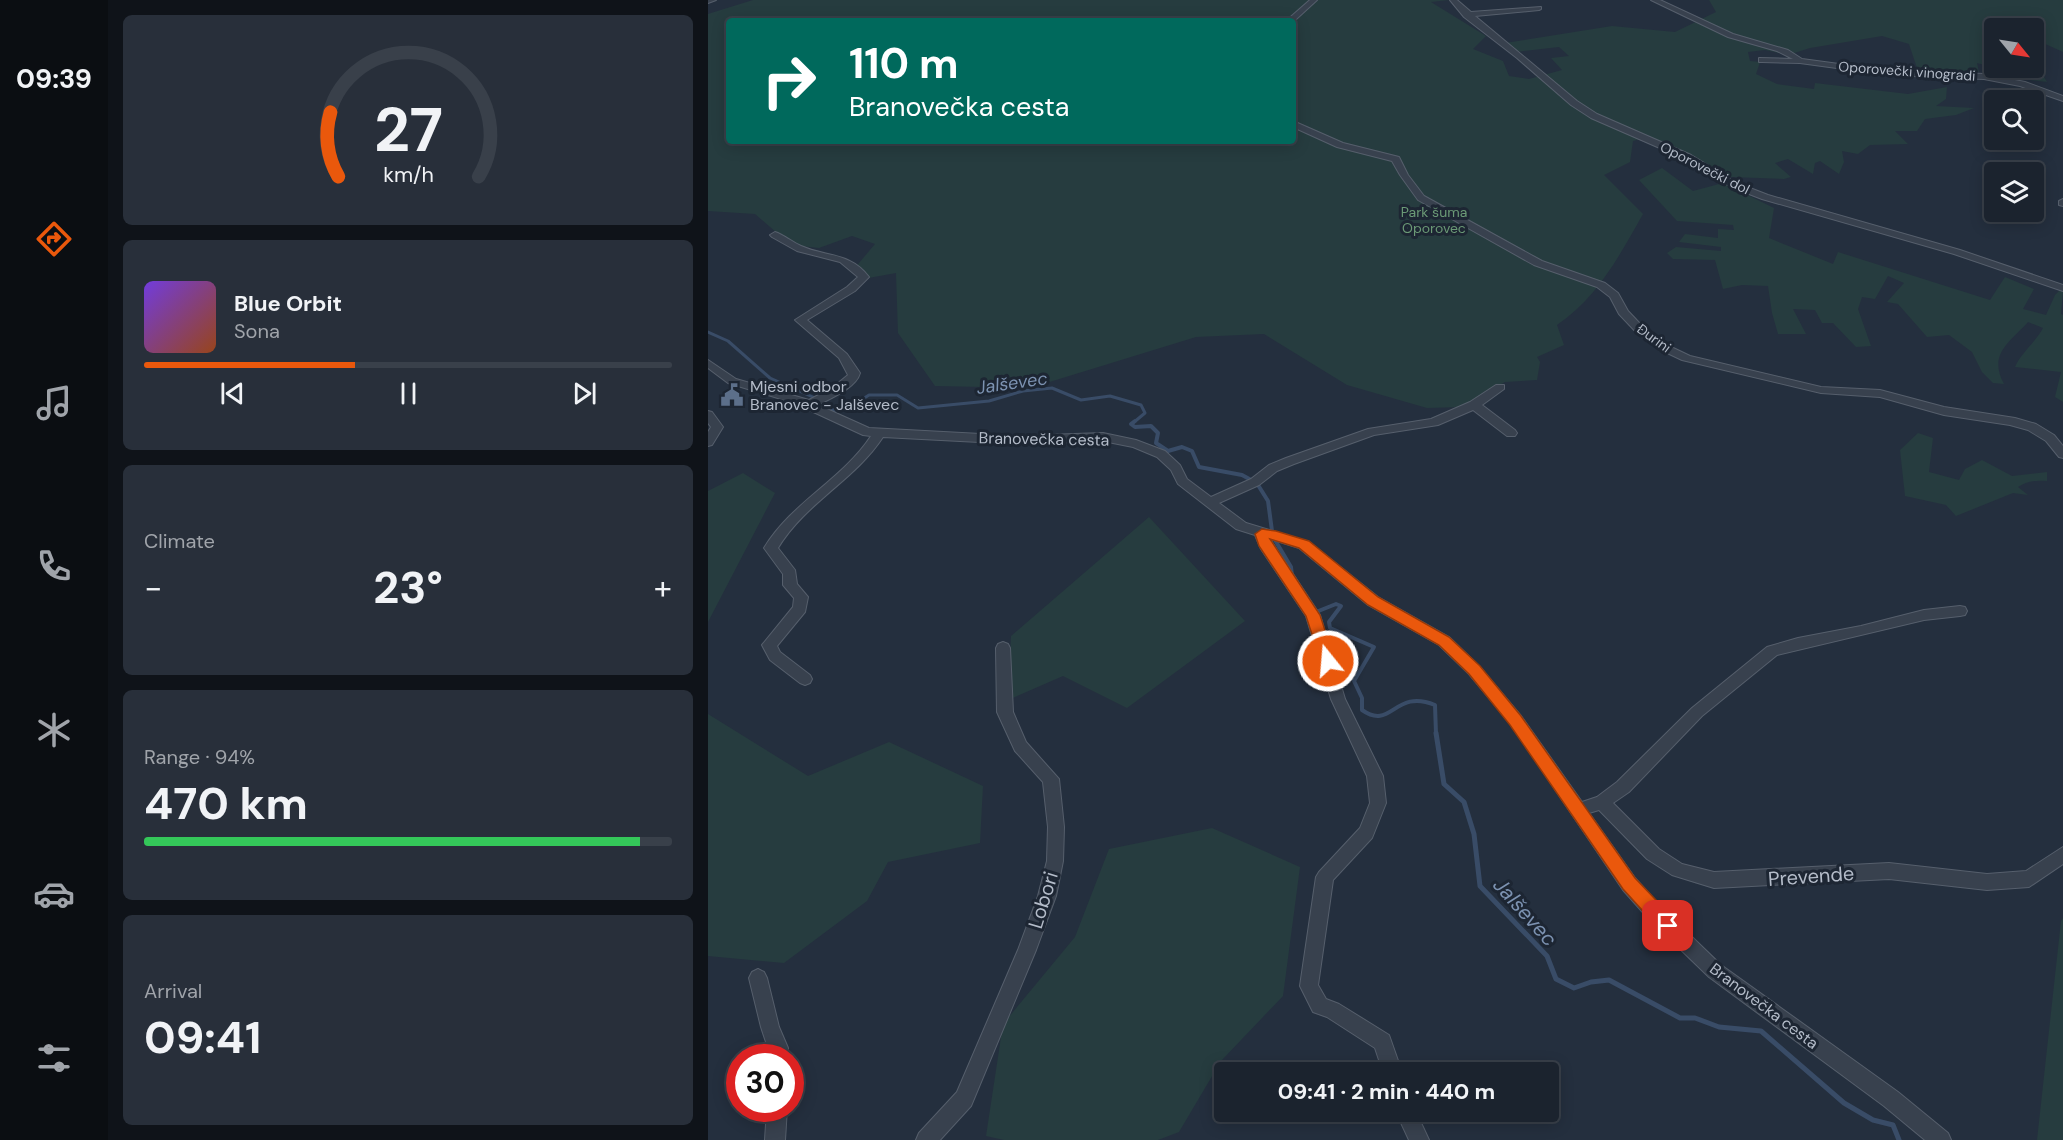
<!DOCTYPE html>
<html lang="en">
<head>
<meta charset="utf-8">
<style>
  body { margin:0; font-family:"DM Sans",sans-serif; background:#282f3a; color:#f1f3f6; height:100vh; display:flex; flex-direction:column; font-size:22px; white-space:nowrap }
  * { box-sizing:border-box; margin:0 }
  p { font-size:20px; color:#a0a4aa }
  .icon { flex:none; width:33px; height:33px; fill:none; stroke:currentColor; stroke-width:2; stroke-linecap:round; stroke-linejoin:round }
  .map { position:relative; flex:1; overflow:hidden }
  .sheet { display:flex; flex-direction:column; gap:15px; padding:15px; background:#0f1319; width:600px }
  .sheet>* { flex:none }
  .guide { position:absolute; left:18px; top:18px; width:570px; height:126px; border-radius:6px; box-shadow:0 3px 15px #0003,0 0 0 2px #39404a; background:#00695c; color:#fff; overflow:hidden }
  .needle { width:39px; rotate:120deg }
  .tools { position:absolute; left:1276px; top:18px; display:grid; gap:12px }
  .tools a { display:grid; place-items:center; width:60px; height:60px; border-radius:6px; background:#1b232e; box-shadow:0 3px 15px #0003,0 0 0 2px #39404a; font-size:30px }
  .speed { position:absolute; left:18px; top:1044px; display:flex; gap:12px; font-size:30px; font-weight:700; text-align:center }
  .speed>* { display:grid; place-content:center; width:78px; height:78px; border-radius:50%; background:#1b232e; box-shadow:0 3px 15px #0003,0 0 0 2px #39404a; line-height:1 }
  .speed .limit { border:9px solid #d22; background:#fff; color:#111 }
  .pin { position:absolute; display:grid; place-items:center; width:51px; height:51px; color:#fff; margin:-26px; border-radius:12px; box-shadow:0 3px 9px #0006 }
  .me { position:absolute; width:66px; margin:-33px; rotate:343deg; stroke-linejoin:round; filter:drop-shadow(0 0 4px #0008) }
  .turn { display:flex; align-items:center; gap:21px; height:126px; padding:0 24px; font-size:27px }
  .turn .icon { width:78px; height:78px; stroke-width:2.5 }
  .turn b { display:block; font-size:42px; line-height:51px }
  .big { font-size:45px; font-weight:700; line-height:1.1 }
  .sheet .card { flex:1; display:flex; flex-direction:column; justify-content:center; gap:9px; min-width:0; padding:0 21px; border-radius:9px; background:#282f3a }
  .sheet .dial { align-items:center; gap:0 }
  .dial svg { height:156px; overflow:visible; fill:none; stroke:#39404a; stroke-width:7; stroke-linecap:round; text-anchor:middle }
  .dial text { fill:#f1f3f6; stroke:none }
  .song { display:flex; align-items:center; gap:18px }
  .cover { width:72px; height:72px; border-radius:9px; background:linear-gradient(135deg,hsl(260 70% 55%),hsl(20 70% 35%)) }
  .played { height:6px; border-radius:3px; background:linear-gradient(90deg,#ea580c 40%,#39404a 40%) }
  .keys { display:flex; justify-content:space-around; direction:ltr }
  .heat { display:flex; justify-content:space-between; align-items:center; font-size:33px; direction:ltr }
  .charge { height:9px; border-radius:4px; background:linear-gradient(90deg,#34c759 94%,#39404a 0) }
  .trip { position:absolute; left:506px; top:1062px; width:345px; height:60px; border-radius:6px; background:#1b232e; box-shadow:0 3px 15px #0003,0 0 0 2px #39404a; font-weight:700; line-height:60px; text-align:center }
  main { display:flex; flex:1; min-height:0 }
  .tab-bar { display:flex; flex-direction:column; width:108px; justify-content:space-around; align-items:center; background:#0b0e12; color:#a0a4aa }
  .tab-bar .icon { width:42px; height:42px }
  .tab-bar .active { color:#ea580c }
  .tab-bar b { font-size:27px; color:#f1f3f6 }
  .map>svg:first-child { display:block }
  .green { fill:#263c3f; fill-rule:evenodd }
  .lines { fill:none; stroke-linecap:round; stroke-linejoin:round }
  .stream-far2 { stroke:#394c67; stroke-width:3 }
  .stream-far1 { stroke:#394c67; stroke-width:4 }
  .stream { stroke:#394c67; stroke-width:5 }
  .street-casing { stroke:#565f6c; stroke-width:2 }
  .street { fill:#38414e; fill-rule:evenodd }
  .route { fill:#ea580c; stroke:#983908; stroke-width:1.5 }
  .labels { text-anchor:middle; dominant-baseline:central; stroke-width:6; stroke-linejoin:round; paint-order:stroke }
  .far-street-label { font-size:14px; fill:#b4bcc9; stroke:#1d2633 }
  .far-park-label { font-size:14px; fill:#6b9a76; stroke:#1d2633 }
  .poi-label { font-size:16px; fill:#b4bcc9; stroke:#1d2633; text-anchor:start }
  .street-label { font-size:16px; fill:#b4bcc9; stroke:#1d2633 }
  .water-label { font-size:18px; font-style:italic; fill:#7c92b1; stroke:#1d2633 }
  .near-street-label { font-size:20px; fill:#b4bcc9; stroke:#1d2633 }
  .near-water-label { font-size:21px; font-style:italic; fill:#7c92b1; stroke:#1d2633 }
</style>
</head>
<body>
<main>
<nav class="tab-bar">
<b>09:39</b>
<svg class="icon active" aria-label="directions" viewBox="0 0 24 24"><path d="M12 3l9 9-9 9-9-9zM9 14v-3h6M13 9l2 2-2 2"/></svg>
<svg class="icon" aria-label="music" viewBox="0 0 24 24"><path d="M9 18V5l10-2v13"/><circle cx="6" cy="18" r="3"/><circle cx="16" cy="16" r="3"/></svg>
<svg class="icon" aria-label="phone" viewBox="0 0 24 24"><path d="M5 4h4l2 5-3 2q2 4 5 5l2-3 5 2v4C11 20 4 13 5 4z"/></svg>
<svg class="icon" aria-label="climate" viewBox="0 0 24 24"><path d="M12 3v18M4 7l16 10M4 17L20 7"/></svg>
<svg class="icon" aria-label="car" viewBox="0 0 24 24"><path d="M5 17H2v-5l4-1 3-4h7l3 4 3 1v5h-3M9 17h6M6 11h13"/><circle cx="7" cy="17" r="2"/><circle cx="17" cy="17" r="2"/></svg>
<svg class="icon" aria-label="filters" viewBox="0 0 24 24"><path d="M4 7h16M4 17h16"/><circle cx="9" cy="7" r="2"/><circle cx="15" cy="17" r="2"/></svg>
</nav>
<section class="sheet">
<div class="card dial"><svg viewBox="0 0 100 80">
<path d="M14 69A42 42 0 1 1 86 69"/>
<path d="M14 69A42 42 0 0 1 10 36" stroke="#ea580c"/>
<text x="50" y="56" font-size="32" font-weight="700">27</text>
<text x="50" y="72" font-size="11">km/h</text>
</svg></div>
<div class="card">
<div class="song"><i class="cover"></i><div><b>Blue Orbit</b><p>Sona</p></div></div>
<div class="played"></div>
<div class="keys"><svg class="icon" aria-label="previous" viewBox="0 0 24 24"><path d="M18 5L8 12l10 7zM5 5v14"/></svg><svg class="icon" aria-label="pause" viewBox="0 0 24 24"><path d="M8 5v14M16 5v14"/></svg><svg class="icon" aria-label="next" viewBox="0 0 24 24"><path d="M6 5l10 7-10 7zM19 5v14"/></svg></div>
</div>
<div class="card"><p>Climate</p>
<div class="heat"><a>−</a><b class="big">23°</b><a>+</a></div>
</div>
<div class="card"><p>Range · 94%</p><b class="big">470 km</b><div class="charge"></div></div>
<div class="card"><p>Arrival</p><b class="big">09:41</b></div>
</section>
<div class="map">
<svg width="1355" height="1140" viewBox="0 0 1355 1140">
  <rect width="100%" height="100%" fill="#242f3e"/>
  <g class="green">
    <path d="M45 0H741L723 2 778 36 765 49 795 61 801 76 821 79 854 70 843 58 861 56 851 47 808 52 797 43 904 26 967 32 1008 12 1001 0H1355V52L1333 42 1326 45V28H1287V68H1326V60L1339 82 1286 76 1284 67 1269 63 1271 72 1210 71 1201 44 1174 36 1102 48 1080 55 1057 50 1040 52 1042 61 1052 62 1048 74 1069 84 1106 89 1107 83 1200 94 1239 87 1238 99 1228 106 1266 108 1248 115 1217 119 1209 131H1187L1200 144 1162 145 1150 154 1134 151 1136 162 1131 174 1112 161 1107 163 1105 174 1080 159 1067 163 1083 177 1076 179 1022 177 985 157 939 137 925 141 922 162 896 175 935 214C912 255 889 298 849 325L856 345 829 357 832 362 829 380 797 382 754 407 719 408 639 385 556 334 488 337 322 388 227 386 190 333 188 273 155 279 146 269 167 244 144 236 111 248 83 245 47 214 0 211V14ZM21 21H585V141H21Z"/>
    <path d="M954 168 985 191 1015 183 1066 208 1061 238 1125 264 1130 252 1282 300 1297 277 1326 289 1315 309 1338 315 1347 295 1352 290 1355 291 1353 314 1355 315V402L1347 397 1353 372 1307 367C1313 353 1327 343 1335 328L1320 322C1301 343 1280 354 1296 384L1285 383 1274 372 1264 352 1241 335 1219 337 1190 304 1179 302 1196 283 1180 276 1167 299 1154 297 1150 309 1163 346 1148 347 1125 323H1114L1107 310 1085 309 1098 334H1070L1064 313 1060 286 1034 285 1015 289 1007 260 965 259 959 253 968 247 1013 251V247L971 242 977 234 1010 238V229L1026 230 1025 225 969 221 931 180Z"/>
    <path d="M1210 433 1225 438 1221 472 1251 480 1257 469 1274 460 1304 476 1339 472V481C1328 480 1319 481 1310 487L1320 495 1305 493 1248 516 1238 505 1197 496 1192 450Z"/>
    <polygon points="35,473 67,493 0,622 0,491"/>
    <polygon points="441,517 537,621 419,708 355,676 300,700 303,636"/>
    <polygon points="0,714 100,776 181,742 275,786 272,843 180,862 159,901 76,963 0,956"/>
    <polygon points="504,828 592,867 575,996 513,1061 471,1132 450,1140 296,1140 278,1136 295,1024 367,937 401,849"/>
    <polygon points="1355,918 1355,1140 1329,1140 1353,921"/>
  </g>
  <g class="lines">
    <g class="stream-far2">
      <polyline points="0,332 20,341 62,378 107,398"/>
      <polyline points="116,403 127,411 139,409 161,395 189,395 210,408 281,401 315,391 344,388 373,400 402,396 433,405 437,413 425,423"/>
    </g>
    <g class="stream-far1">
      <polyline points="427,421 423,424 427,427 443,426 450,433 448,443 460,451 474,447 484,451 491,467 534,475 545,481"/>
      <polyline points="550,485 560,501 564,531"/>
      <polyline points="567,540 583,567 584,576"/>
      <path d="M607 610 608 612 628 604 633 606 621 622 622 628 666 647 646 681 654 698V710C684 731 686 688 727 705L728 734"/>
    </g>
    <polyline class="stream" points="728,733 736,784 756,802 766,834 772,886 839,956 848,979 866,988 883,982 901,980 972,1018 987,1018 1011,1027 1053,1031 1136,1103 1165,1120 1185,1125 1191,1140"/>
    <g class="street-casing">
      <g id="street">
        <polygon points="0,0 8,0 0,3"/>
        <polygon points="602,0 609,0 585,22 578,21"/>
        <polygon points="742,0 749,0 763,12 833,7 833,9 831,10 767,16 869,101 889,114 983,155 1029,183 1060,195 1252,250 1355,285 1355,291 1246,254 1054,199 1023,187 977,159 883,118 863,105 809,58 756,17"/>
        <polygon points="943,0 952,0 1025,34 1080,50 1094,59 1168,69 1276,74 1317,82 1355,96 1355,101 1312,86 1276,79 1180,75 1092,63 1054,62 1051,62 1051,58 1085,59 1069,51 1020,37"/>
        <polygon points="585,121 635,143 691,157 700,175 716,196 834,261 897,283 910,293 920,311 937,329 961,346 982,356 1113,387 1172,390 1236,407 1307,418 1328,424 1346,435 1355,446 1355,458 1351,457 1338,441 1320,430 1302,425 1236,415 1172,397 1113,393 974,360 953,350 929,333 911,314 902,297 889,287 826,265 710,200 692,175 684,161 629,147 585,127"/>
        <polygon points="1355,199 1355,206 1351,205 1351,201"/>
        <path d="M67 232C76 235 84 242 93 246 118 257 142 252 161 277L147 291 99 320 139 354 152 373C148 388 123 398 110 405L161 428 310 436 395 433 428 440 457 451 472 465 479 479 503 497 543 479 561 465 578 458 660 429 723 419 762 402 788 385H796V389L774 405 807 430 809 433 807 436H799L765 410 730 425 666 435 586 464 569 471 551 485 511 503 538 523 601 542 670 597 741 637 771 666 813 716 874 802 889 797 909 782 984 708 1059 647 1090 638 1153 626 1216 610 1252 606 1257 607 1259 611 1257 615 1252 616 1216 620 1069 655 994 716 921 792 905 803 951 849 974 864 1006 872 1181 863 1279 874 1318 871 1355 847V864L1321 887 1279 890 1181 879 1006 888 964 875 939 859 891 810 881 813 927 878 951 905 1013 965 1190 1092 1240 1133 1243 1140H1217L1176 1106 1001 977 939 917 915 890 803 724 761 674 731 645 660 605 591 548 562 539 612 615 637 699 675 776 678 803 664 838 625 880 610 985 618 999 631 1004 681 1035 694 1072H675L667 1048 619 1017 605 1012 592 986 608 877 611 872 652 828 662 803 659 776 623 699 598 616 553 549 547 535 528 529 470 484 463 470 449 457 425 447 395 441 310 444 175 437C147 480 97 503 70 548L87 570 89 584 100 597 97 612 69 646 72 652 102 675 104 679 102 683 97 685 92 683 62 660 54 645 85 607 86 598 75 585V574L56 548C84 502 134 480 163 436L155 435 86 403 20 383 0 368V360L28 379 101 400 124 388 140 375 131 358 87 320 139 287 150 277 132 262 89 251 64 237 62 235Z"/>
        <polygon points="0,411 4,412 15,427 4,445 0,446 0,432 3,427 0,423"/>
        <polygon points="295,642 300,644 302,648 305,712 318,742 351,779 356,827 355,861 348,896 328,950 263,1106 232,1140 208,1140 211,1133 249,1092 310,950 330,896 339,861 340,827 335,782 307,751 289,712 288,648 290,644"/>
        <polygon points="50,969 56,972 59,978 71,1027 80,1048 80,1058 60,1058 60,1048 53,1027 41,978 44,972"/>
        <polygon points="59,1108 79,1108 77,1140 57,1140"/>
        <polygon points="688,1112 708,1112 721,1140 701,1140"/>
      </g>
    </g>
    <use href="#street" class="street"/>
  </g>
  <polygon class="route" points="554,529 568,531 601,541 670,597 741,637 772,666 813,716 927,878 967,920 969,926 967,932 960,934 954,932 915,889 802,725 761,674 731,645 660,605 591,548 562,539 612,615 627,661 625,665 614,665 598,616 551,546 547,534"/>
  <defs>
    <g id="civic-bare" transform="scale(1.8)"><path d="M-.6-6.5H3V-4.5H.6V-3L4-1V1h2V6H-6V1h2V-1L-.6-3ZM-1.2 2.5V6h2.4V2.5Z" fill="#5c6f8a" stroke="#1d2633" stroke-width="2.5" paint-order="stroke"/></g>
  </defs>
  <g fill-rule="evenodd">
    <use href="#civic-bare" x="24" y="395"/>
  </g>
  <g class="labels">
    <g class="far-street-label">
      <text transform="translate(1199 71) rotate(4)">Oporovečki vinogradi</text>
      <text transform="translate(997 168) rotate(27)">Oporovečki dol</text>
      <text transform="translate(946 338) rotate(36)">Đurini</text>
    </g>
    <g class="far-park-label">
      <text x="726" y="212">Park šuma<tspan x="726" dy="16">Oporovec</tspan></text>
    </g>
    <g class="poi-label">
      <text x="42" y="386">Mjesni odbor<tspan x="42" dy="18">Branovec - Jalševec</tspan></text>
    </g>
    <g class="street-label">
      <text transform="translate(336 439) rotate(1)">Branovečka cesta</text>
      <text transform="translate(1056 1006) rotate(37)">Branovečka cesta</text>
    </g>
    <g class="water-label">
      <text transform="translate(304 383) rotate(-8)">Jalševec</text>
    </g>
    <g class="near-street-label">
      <text transform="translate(1103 876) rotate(-4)">Prevende</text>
      <text transform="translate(335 900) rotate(-73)">Lobori</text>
    </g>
    <g class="near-water-label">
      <text transform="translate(817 912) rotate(48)">Jalševec</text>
    </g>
  </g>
</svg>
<div class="tools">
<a><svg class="needle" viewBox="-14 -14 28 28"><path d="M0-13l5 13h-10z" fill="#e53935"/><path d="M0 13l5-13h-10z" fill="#a0a4aa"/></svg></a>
<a><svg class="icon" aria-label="search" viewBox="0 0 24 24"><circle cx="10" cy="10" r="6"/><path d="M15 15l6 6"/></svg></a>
<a><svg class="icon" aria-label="layers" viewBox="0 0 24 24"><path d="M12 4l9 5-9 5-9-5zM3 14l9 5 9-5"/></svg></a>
</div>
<div class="speed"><div class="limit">30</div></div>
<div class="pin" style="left:960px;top:926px;background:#d93025"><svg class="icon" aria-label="arrive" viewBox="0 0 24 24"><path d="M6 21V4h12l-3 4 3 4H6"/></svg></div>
<svg class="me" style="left:620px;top:661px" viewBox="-20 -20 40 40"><circle r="17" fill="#ea580c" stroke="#fff" stroke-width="3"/><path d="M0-11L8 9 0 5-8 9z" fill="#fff"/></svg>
<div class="trip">09:41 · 2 min · 440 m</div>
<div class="guide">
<div class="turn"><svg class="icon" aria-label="right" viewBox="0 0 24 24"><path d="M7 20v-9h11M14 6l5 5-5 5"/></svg><div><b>110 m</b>Branovečka cesta</div></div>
</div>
</div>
</main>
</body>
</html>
